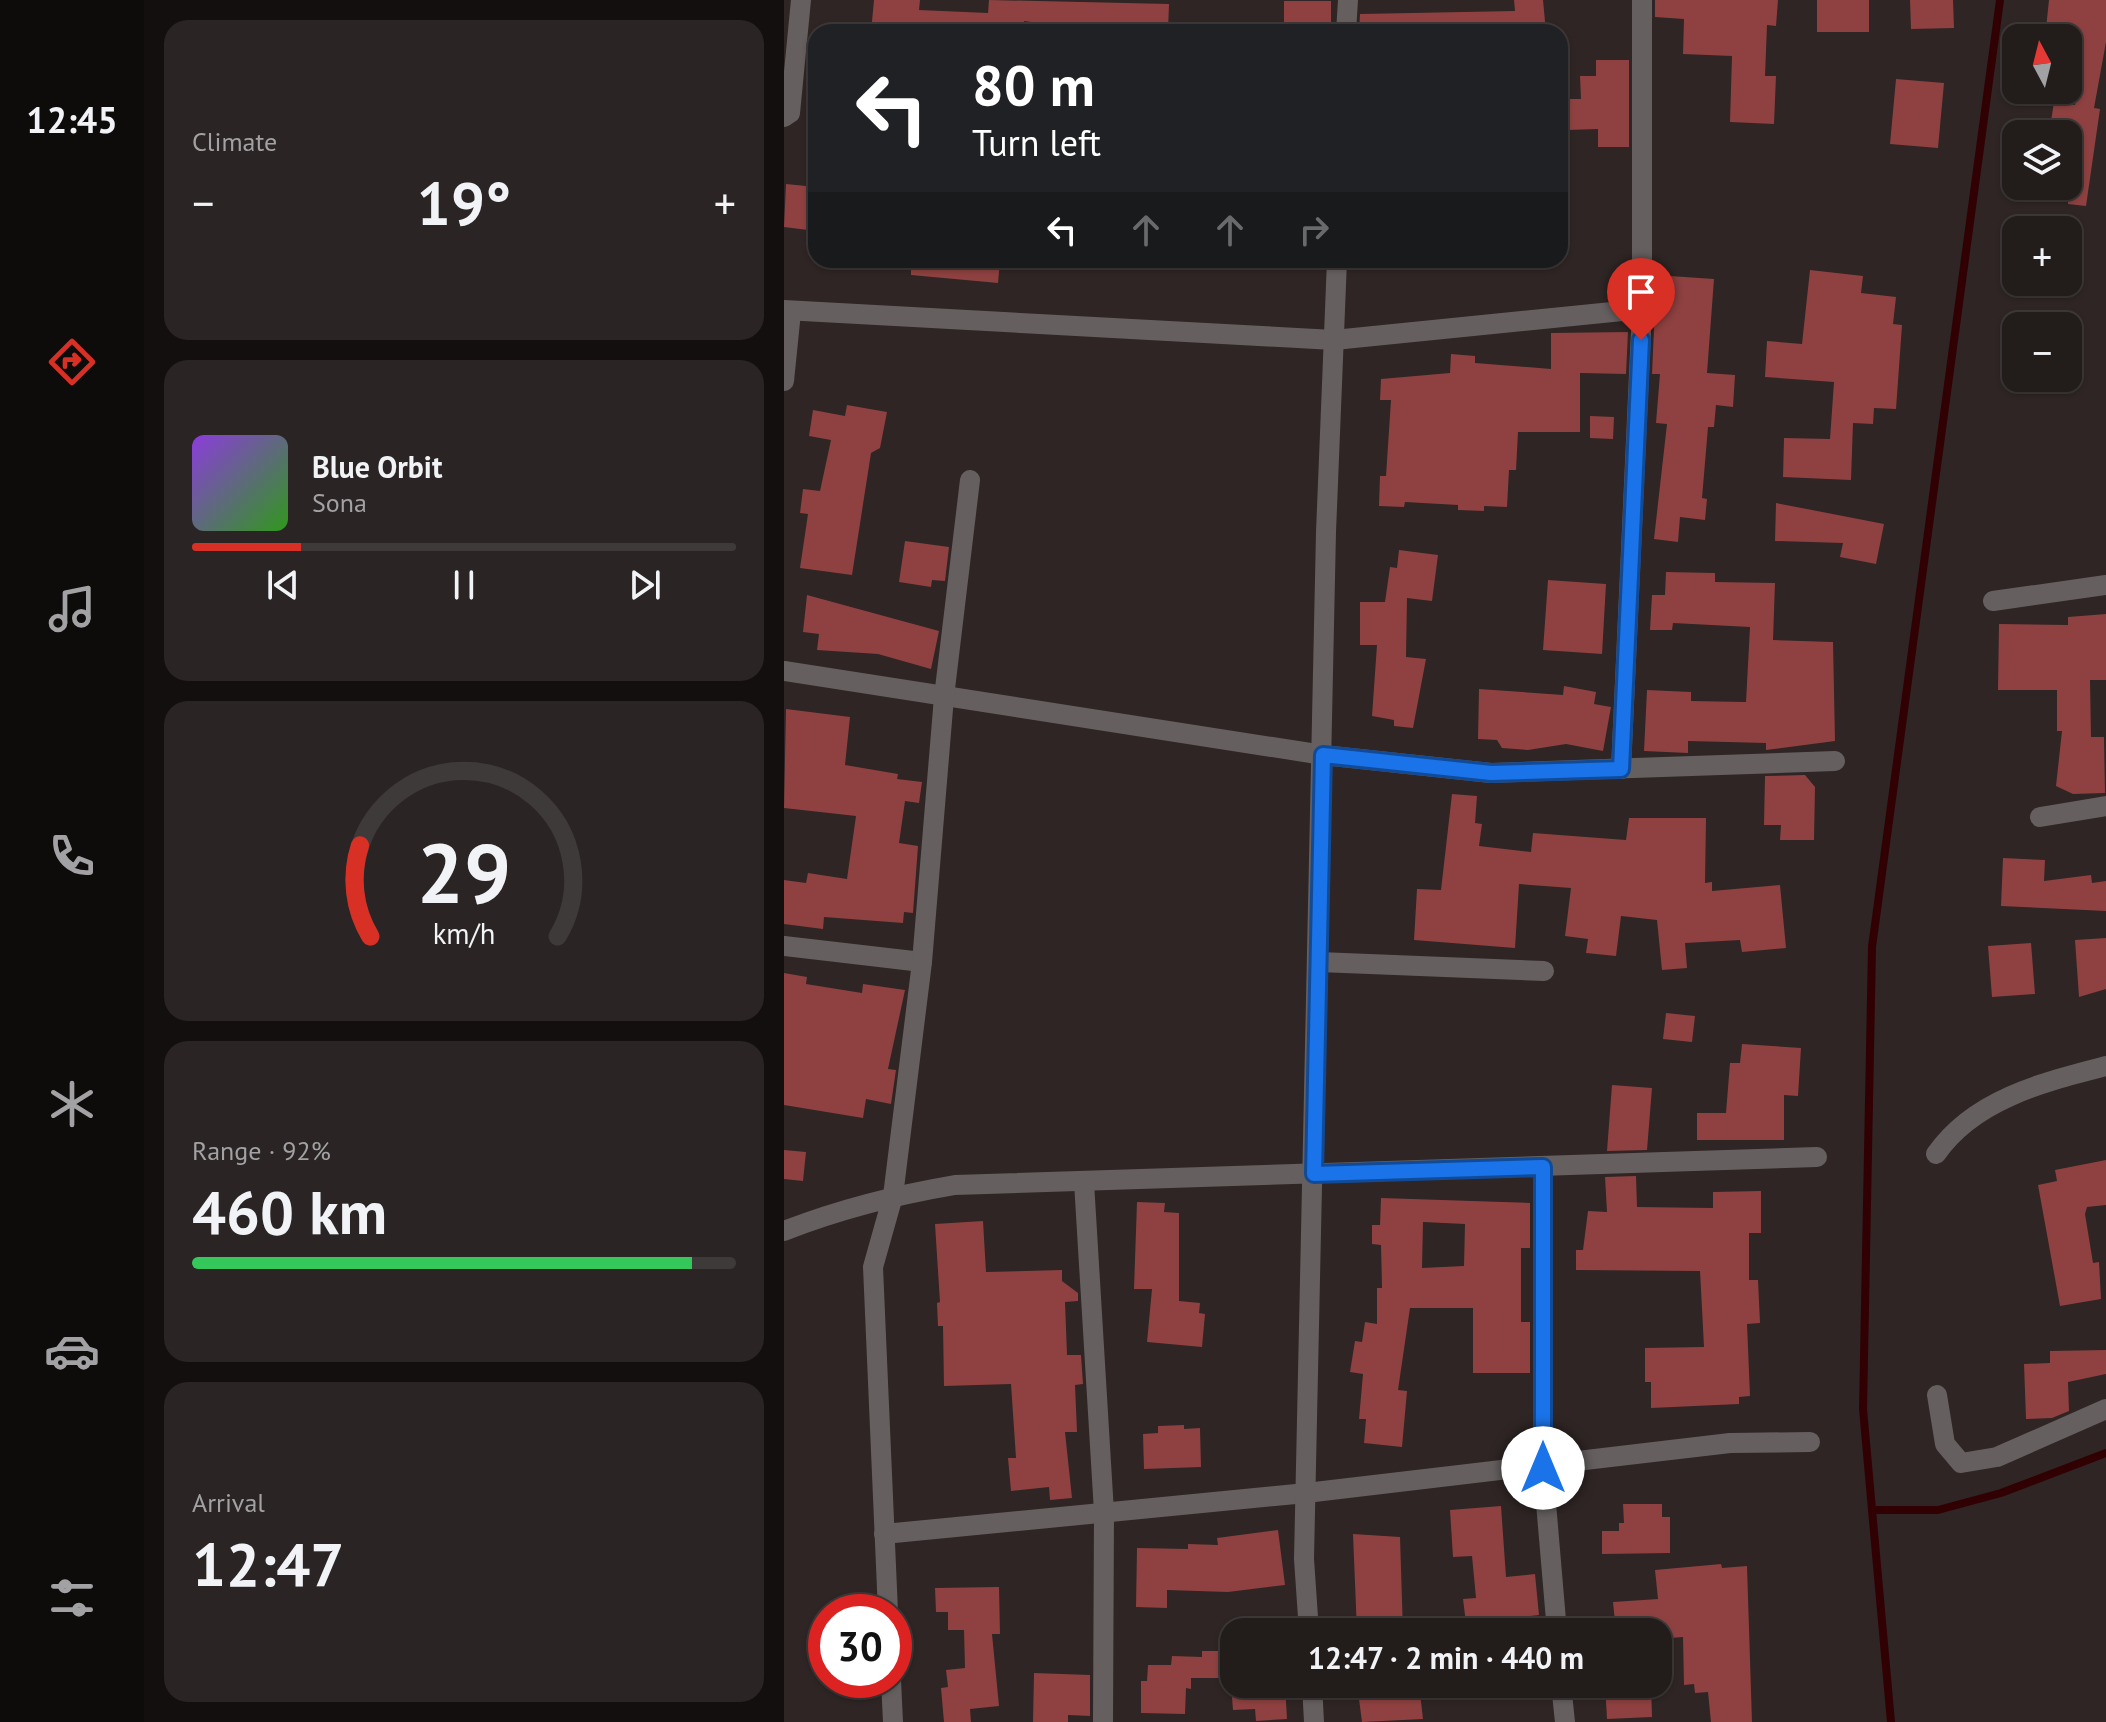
<!DOCTYPE html>
<html lang="en">
<head>
<meta charset="utf-8">
<style>
  body { margin:0; font-family:"PT Sans",sans-serif; background:#2a2524; color:#f1f3f6; height:100vh; display:flex; flex-direction:column; font-size:30px; white-space:nowrap }
  * { box-sizing:border-box; margin:0 }
  p { font-size:26px; color:#a2a1a3 }
  .icon { flex:none; width:44px; height:44px; fill:none; stroke:currentColor; stroke-width:2; stroke-linecap:round; stroke-linejoin:round }
  .map { position:relative; flex:1; overflow:hidden }
  .sheet { display:flex; flex-direction:column; gap:20px; padding:20px; background:#130f0f; width:640px }
  .sheet>* { flex:none }
  .hud { position:absolute; left:24px; top:24px; width:760px; height:244px; border-radius:24px; box-shadow:0 2px 6px #0004,0 0 0 2px #3f3a3a; background:#202124; color:#fff; overflow:hidden }
  .needle { width:52px; rotate:353deg }
  .controls { position:absolute; left:1218px; top:24px; display:grid; gap:16px }
  .controls a { display:grid; place-items:center; width:80px; height:80px; border-radius:16px; background:#221c1b; box-shadow:0 2px 6px #0004,0 0 0 2px #3f3a3a; font-size:40px }
  .speed { position:absolute; left:24px; top:1594px; display:flex; gap:16px; font-size:40px; font-weight:700; text-align:center }
  .speed>* { display:grid; place-content:center; width:104px; height:104px; border-radius:50%; background:#221c1b; box-shadow:0 2px 6px #0004,0 0 0 2px #3f3a3a; line-height:1 }
  .speed .limit { border:12px solid #d22; background:#fff; color:#111 }
  .pin { position:absolute; display:grid; place-items:center; width:68px; height:68px; color:#fff; margin:-82px -34px; border-radius:50% 50% 50% 0; rotate:-45deg; box-shadow:0 0 8px #0007 }
  .pin .icon { rotate:45deg }
  .me { position:absolute; width:88px; margin:-44px; rotate:0deg; stroke-linejoin:round; filter:drop-shadow(0 0 6px #0008) }
  .turn { display:flex; align-items:center; gap:28px; height:168px; padding:0 32px; font-size:36px }
  .turn .icon { width:104px; height:104px; stroke-width:2.5 }
  .turn b { display:block; font-size:56px; line-height:68px }
  .lanes { display:flex; align-items:center; height:76px; padding:0 32px; background:#0003; justify-content:center; gap:40px; direction:ltr }
  .lanes .off { opacity:.35 }
  .big { font-size:60px; font-weight:800; line-height:1.1 }
  .sheet .widget { flex:1; display:flex; flex-direction:column; justify-content:center; gap:12px; min-width:0; padding:0 28px; border-radius:24px; background:#2a2524 }
  .sheet .dial { align-items:center; gap:0 }
  .dial svg { height:208px; overflow:visible; fill:none; stroke:#3f3a3a; stroke-width:7; stroke-linecap:round; text-anchor:middle }
  .dial text { fill:#f1f3f6; stroke:none }
  .song { display:flex; align-items:center; gap:24px }
  .cover { width:96px; height:96px; border-radius:12px; background:linear-gradient(135deg,hsl(270 70% 55%),hsl(110 70% 35%)) }
  .played { height:8px; border-radius:4px; background:linear-gradient(90deg,#d93025 20%,#3f3a3a 20%) }
  .keys { display:flex; justify-content:space-around; direction:ltr }
  .heat { display:flex; justify-content:space-between; align-items:center; font-size:44px; direction:ltr }
  .charge { height:12px; border-radius:6px; background:linear-gradient(90deg,#34c759 92%,#3f3a3a 0) }
  .trip { position:absolute; left:436px; top:1618px; width:452px; height:80px; border-radius:24px; background:#221c1b; box-shadow:0 2px 6px #0004,0 0 0 2px #3f3a3a; font-weight:800; line-height:80px; text-align:center }
  main { display:flex; flex:1; min-height:0 }
  .tab-bar { display:flex; flex-direction:column; width:144px; justify-content:space-around; align-items:center; background:#0e0b0b; color:#a2a1a3 }
  .tab-bar .icon { width:56px; height:56px }
  .tab-bar .current { color:#d93025 }
  .tab-bar b { font-size:36px; color:#f1f3f6 }
  .map>svg:first-child { display:block }
  .lines { fill:none; stroke-linecap:round; stroke-linejoin:round }
  .stream { stroke:#310003; stroke-width:8 }
  .building { fill:#8e4140; fill-rule:evenodd }
  .minor { stroke:#655f5f; stroke-width:20 }
  .route-casing { stroke:#114b97; stroke-width:20 }
  .route { stroke:#1a73e8; stroke-width:14 }
</style>
</head>
<body>
<main>
<nav class="tab-bar">
<b>12:45</b>
<svg class="icon current" aria-label="directions" viewBox="0 0 24 24"><path d="M12 3l9 9-9 9-9-9zM9 14v-3h6M13 9l2 2-2 2"/></svg>
<svg class="icon" aria-label="music" viewBox="0 0 24 24"><path d="M9 18V5l10-2v13"/><circle cx="6" cy="18" r="3"/><circle cx="16" cy="16" r="3"/></svg>
<svg class="icon" aria-label="phone" viewBox="0 0 24 24"><path d="M5 4h4l2 5-3 2q2 4 5 5l2-3 5 2v4C11 20 4 13 5 4z"/></svg>
<svg class="icon" aria-label="climate" viewBox="0 0 24 24"><path d="M12 3v18M4 7l16 10M4 17L20 7"/></svg>
<svg class="icon" aria-label="car" viewBox="0 0 24 24"><path d="M5 17H2v-5l4-1 3-4h7l3 4 3 1v5h-3M9 17h6M6 11h13"/><circle cx="7" cy="17" r="2"/><circle cx="17" cy="17" r="2"/></svg>
<svg class="icon" aria-label="filters" viewBox="0 0 24 24"><path d="M4 7h16M4 17h16"/><circle cx="9" cy="7" r="2"/><circle cx="15" cy="17" r="2"/></svg>
</nav>
<section class="sheet">
<div class="widget"><p>Climate</p>
<div class="heat"><a>−</a><b class="big">19°</b><a>+</a></div>
</div>
<div class="widget">
<div class="song"><i class="cover"></i><div><b>Blue Orbit</b><p>Sona</p></div></div>
<div class="played"></div>
<div class="keys"><svg class="icon" aria-label="previous" viewBox="0 0 24 24"><path d="M18 5L8 12l10 7zM5 5v14"/></svg><svg class="icon" aria-label="pause" viewBox="0 0 24 24"><path d="M8 5v14M16 5v14"/></svg><svg class="icon" aria-label="next" viewBox="0 0 24 24"><path d="M6 5l10 7-10 7zM19 5v14"/></svg></div>
</div>
<div class="widget dial"><svg viewBox="0 0 100 80">
<path d="M14 69A42 42 0 1 1 86 69"/>
<path d="M14 69A42 42 0 0 1 10 34" stroke="#d93025"/>
<text x="50" y="56" font-size="32" font-weight="700">29</text>
<text x="50" y="72" font-size="11">km/h</text>
</svg></div>
<div class="widget"><p>Range · 92%</p><b class="big">460 km</b><div class="charge"></div></div>
<div class="widget"><p>Arrival</p><b class="big">12:47</b></div>
</section>
<div class="map">
<svg width="1322" height="1722" viewBox="0 0 1322 1722">
  <rect width="100%" height="100%" fill="#2e2524"/>
  <g class="lines">
    <g class="stream">
      <polyline points="1088,1510 1154,1510 1217,1493 1322,1453"/>
      <polyline points="1107,1722 1079,1409 1088,947 1216,0"/>
    </g>
  </g>
  <g class="building">
    <polygon points="90,0 136,0 135,10 204,13 205,0 385,4 384,32 318,32 240,21 240,32 87,32"/>
    <polygon points="730,0 759,0 762,32 575,32 576,14 731,11"/>
    <polygon points="871,0 994,0 992,26 983,25 981,76 992,76 990,124 946,122 948,56 899,54 900,19 871,17"/>
    <rect x="1033" y="0" width="52" height="32"/>
    <polygon points="1126,0 1169,0 1170,28 1127,29"/>
    <polygon points="1265,0 1322,0 1322,42 1310,108 1316,109 1302,206 1284,204 1284,134 1265,134 1270,102 1291,105 1299,53 1284,51 1284,38 1261,38"/>
    <rect x="500" y="1" width="47" height="31"/>
    <polygon points="812,60 845,60 845,147 814,147 814,129 783,130 782,99 797,99 796,76 812,76"/>
    <polygon points="1112,79 1160,83 1154,148 1106,144"/>
    <polygon points="2,184 32,187 32,231 0,227"/>
    <polygon points="127,260 216,260 214,283 127,275"/>
    <polygon points="1026,270 1079,276 1077,293 1112,297 1109,324 1118,325 1112,409 1090,408 1089,424 1069,423 1067,480 999,477 1000,438 1046,439 1050,382 981,377 983,341 1018,344"/>
    <polygon points="886,276 930,279 923,373 951,375 949,407 932,405 930,427 924,427 918,498 923,499 921,520 896,517 894,542 870,539 883,424 872,423 876,374 868,374 871,306 883,307"/>
    <polygon points="844,332 842,374 796,373 796,432 734,432 732,470 725,470 723,507 700,506 700,511 674,510 674,505 621,502 620,507 595,506 596,476 602,476 607,400 596,400 597,379 666,373 667,354 691,356 691,363 767,369 767,333"/>
    <polygon points="63,405 103,412 96,448 87,453 68,575 16,568 24,514 16,513 19,489 36,491 47,440 25,436 29,410 61,416"/>
    <polygon points="806,416 830,417 829,439 806,438"/>
    <polygon points="992,503 1100,524 1092,564 1056,557 1059,543 991,541"/>
    <polygon points="121,541 165,547 161,581 148,580 147,587 115,582"/>
    <polygon points="615,550 654,555 648,601 623,598 622,657 642,659 629,728 610,726 610,720 588,716 593,645 576,645 576,602 601,602 606,567 613,568"/>
    <polygon points="882,572 931,573 931,582 991,583 989,640 1049,642 1051,741 982,750 982,743 904,741 904,753 860,751 863,690 907,692 907,701 962,702 966,627 889,623 888,630 866,630 868,595 881,595"/>
    <polygon points="764,580 822,584 818,654 759,650"/>
    <polygon points="23,595 155,631 147,669 94,654 33,650 35,634 19,632"/>
    <polygon points="1322,614 1322,680 1306,680 1307,737 1320,737 1321,793 1289,794 1272,786 1278,731 1273,731 1273,690 1214,690 1215,624 1284,625 1284,617"/>
    <polygon points="780,686 812,692 810,704 827,707 819,751 782,744 744,750 718,748 713,740 694,739 695,689 779,695"/>
    <polygon points="2,709 66,717 61,765 114,774 113,779 138,782 135,803 121,801 115,843 134,846 129,913 120,912 119,923 40,917 39,929 0,924 0,880 22,883 24,873 63,879 72,816 0,808"/>
    <polygon points="1021,775 1031,787 1030,840 996,840 997,825 980,825 981,776"/>
    <polygon points="668,794 693,796 691,823 698,824 695,846 747,852 749,833 842,840 845,818 922,818 921,883 928,882 928,891 996,885 1002,948 958,952 956,940 901,943 903,968 878,970 873,920 837,916 832,956 802,953 804,939 781,936 787,888 735,884 731,948 630,940 633,889 657,890"/>
    <polygon points="1219,858 1261,860 1260,881 1307,875 1308,883 1322,881 1322,911 1217,906"/>
    <polygon points="1322,938 1322,989 1295,997 1291,940"/>
    <polygon points="1247,943 1251,994 1208,997 1204,946"/>
    <polygon points="0,973 23,977 22,984 78,993 79,984 121,990 104,1069 112,1070 107,1104 82,1099 79,1118 0,1105"/>
    <polygon points="882,1013 911,1016 908,1042 879,1039"/>
    <polygon points="958,1044 1017,1048 1014,1096 1000,1095 1000,1140 913,1140 913,1113 942,1113 946,1063 956,1063"/>
    <polygon points="828,1085 868,1088 863,1150 823,1151"/>
    <polygon points="0,1150 22,1152 19,1181 0,1179"/>
    <polygon points="1322,1160 1322,1205 1303,1207 1301,1214 1309,1263 1315,1262 1317,1299 1276,1306 1254,1185 1273,1181 1271,1170"/>
    <polygon points="852,1176 853,1207 929,1208 929,1192 977,1191 977,1233 965,1233 965,1280 974,1280 976,1323 963,1324 966,1396 955,1397 955,1404 867,1408 867,1382 861,1382 861,1348 920,1347 916,1271 792,1270 792,1250 799,1250 804,1211 823,1212 821,1177"/>
    <path d="M597 1198 746 1203V1248H737V1322H746V1373H689V1308H626L614 1390 623 1391 618 1447 580 1443 582 1419H575L579 1374 566 1372 571 1341 578 1342 581 1322 593 1324V1288H598L597 1245 588 1244V1225H596ZM639 1222 681 1224 680 1266 638 1268Z"/>
    <polygon points="353,1202 381,1203 380,1212 395,1213 395,1301 416,1303 415,1313 421,1314 418,1347 363,1342 368,1289 350,1289"/>
    <polygon points="199,1221 202,1272 278,1270 278,1281 294,1293 294,1301 281,1302 283,1355 297,1355 299,1384 291,1385 293,1432 281,1432 288,1498 266,1500 265,1487 227,1491 224,1458 232,1458 227,1384 160,1386 159,1326 154,1326 153,1303 156,1302 151,1224"/>
    <polygon points="1322,1350 1322,1374 1284,1382 1285,1411 1268,1418 1242,1419 1240,1364 1266,1363 1266,1351"/>
    <polygon points="400,1425 400,1429 416,1428 417,1467 360,1469 359,1434 374,1433 374,1426"/>
    <polygon points="839,1504 878,1504 878,1517 886,1517 886,1553 818,1554 818,1531 835,1531 835,1523 840,1523"/>
    <polygon points="717,1506 722,1577 751,1574 755,1615 682,1623 679,1599 692,1598 688,1556 669,1557 666,1510"/>
    <polygon points="494,1530 501,1585 444,1592 383,1590 383,1608 352,1607 353,1548 404,1549 404,1544 434,1545 433,1538"/>
    <polygon points="569,1534 616,1537 619,1632 573,1632"/>
    <polygon points="937,1564 938,1568 963,1566 968,1722 927,1722 924,1692 911,1693 910,1684 900,1685 899,1637 874,1639 874,1632 832,1632 829,1602 874,1599 871,1570"/>
    <polygon points="215,1587 216,1634 208,1634 215,1706 186,1709 187,1722 160,1722 157,1688 164,1687 162,1670 181,1668 180,1630 164,1630 164,1612 152,1612 151,1588"/>
    <polygon points="418,1651 440,1651 440,1678 407,1678 407,1689 402,1688 401,1714 357,1713 357,1681 363,1681 364,1665 387,1665 388,1656 418,1657"/>
    <polygon points="250,1673 306,1675 306,1716 284,1715 284,1722 249,1722"/>
    <polygon points="447,1684 501,1684 503,1719 472,1721 471,1709 449,1710"/>
    <polygon points="821,1684 867,1684 868,1717 823,1719"/>
    <polygon points="636,1693 639,1719 578,1722 575,1699"/>
  </g>
  <g class="lines">
    <g class="minor">
      <polyline points="562,32 564,0"/>
      <polyline points="0,117 6,113 17,0"/>
      <polyline points="0,310 550,340 858,309"/>
      <polyline points="0,381 7,312"/>
      <polyline points="1209,601 1322,585"/>
      <polyline points="0,671 539,755 707,773 1051,761"/>
      <polyline points="837,769 858,309 858,0"/>
      <polyline points="1256,817 1322,806"/>
      <polyline points="0,946 138,962"/>
      <polyline points="535,962 760,971"/>
      <path d="M1152 1154C1190 1099 1260 1082 1322 1066"/>
      <polyline points="759,1167 759,1468 773,1632"/>
      <polyline points="300,1182 320,1512 319,1722"/>
      <path d="M0 1231C56 1209 112 1195 171 1185L1033 1157"/>
      <polyline points="1153,1395 1161,1444 1177,1463 1213,1457 1322,1409"/>
      <polyline points="100,1534 522,1493 946,1443 1026,1442"/>
      <polyline points="104,1612 89,1267 109,1196 138,962 160,697 186,480"/>
      <polyline points="525,1632 520,1559 542,532 553,260"/>
      <polyline points="107,1680 109,1722"/>
      <polyline points="528,1684 530,1722"/>
      <polyline points="777,1684 781,1722"/>
    </g>
  </g>
  <g class="lines">
    <g class="route-casing">
      <polyline id="route" points="759,1468 759,1167 530,1174 539,755 707,773 837,769 857,340"/>
    </g>
    <use href="#route" class="route"/>
  </g>
</svg>
<div class="controls">
<a><svg class="needle" viewBox="-14 -14 28 28"><path d="M0-13l5 13h-10z" fill="#e53935"/><path d="M0 13l5-13h-10z" fill="#a2a1a3"/></svg></a>
<a><svg class="icon" aria-label="layers" viewBox="0 0 24 24"><path d="M12 4l9 5-9 5-9-5zM3 14l9 5 9-5"/></svg></a>
<a>+</a>
<a>−</a>
</div>
<div class="speed"><div class="limit">30</div></div>
<div class="pin" style="left:857px;top:340px;background:#d93025"><svg class="icon" aria-label="arrive" viewBox="0 0 24 24"><path d="M6 21V4h12l-3 4 3 4H6"/></svg></div>
<svg class="me" style="left:759px;top:1468px" viewBox="-20 -20 40 40"><circle r="19" fill="#fff"/><path d="M0-13L10 11 0 6-10 11z" fill="#1a73e8"/></svg>
<div class="trip">12:47 · 2 min · 440 m</div>
<div class="hud">
<div class="turn"><svg class="icon" aria-label="left" viewBox="0 0 24 24"><path d="M17 20v-9H6M10 6l-5 5 5 5"/></svg><div><b>80 m</b>Turn left</div></div>
<div class="lanes"><svg class="icon" aria-label="left" viewBox="0 0 24 24"><path d="M17 20v-9H6M10 6l-5 5 5 5"/></svg><svg class="icon off" aria-label="ahead" viewBox="0 0 24 24"><path d="M12 20V5M6 11l6-6 6 6"/></svg><svg class="icon off" aria-label="ahead" viewBox="0 0 24 24"><path d="M12 20V5M6 11l6-6 6 6"/></svg><svg class="icon off" aria-label="right" viewBox="0 0 24 24"><path d="M7 20v-9h11M14 6l5 5-5 5"/></svg></div>
</div>
</div>
</main>
</body>
</html>
